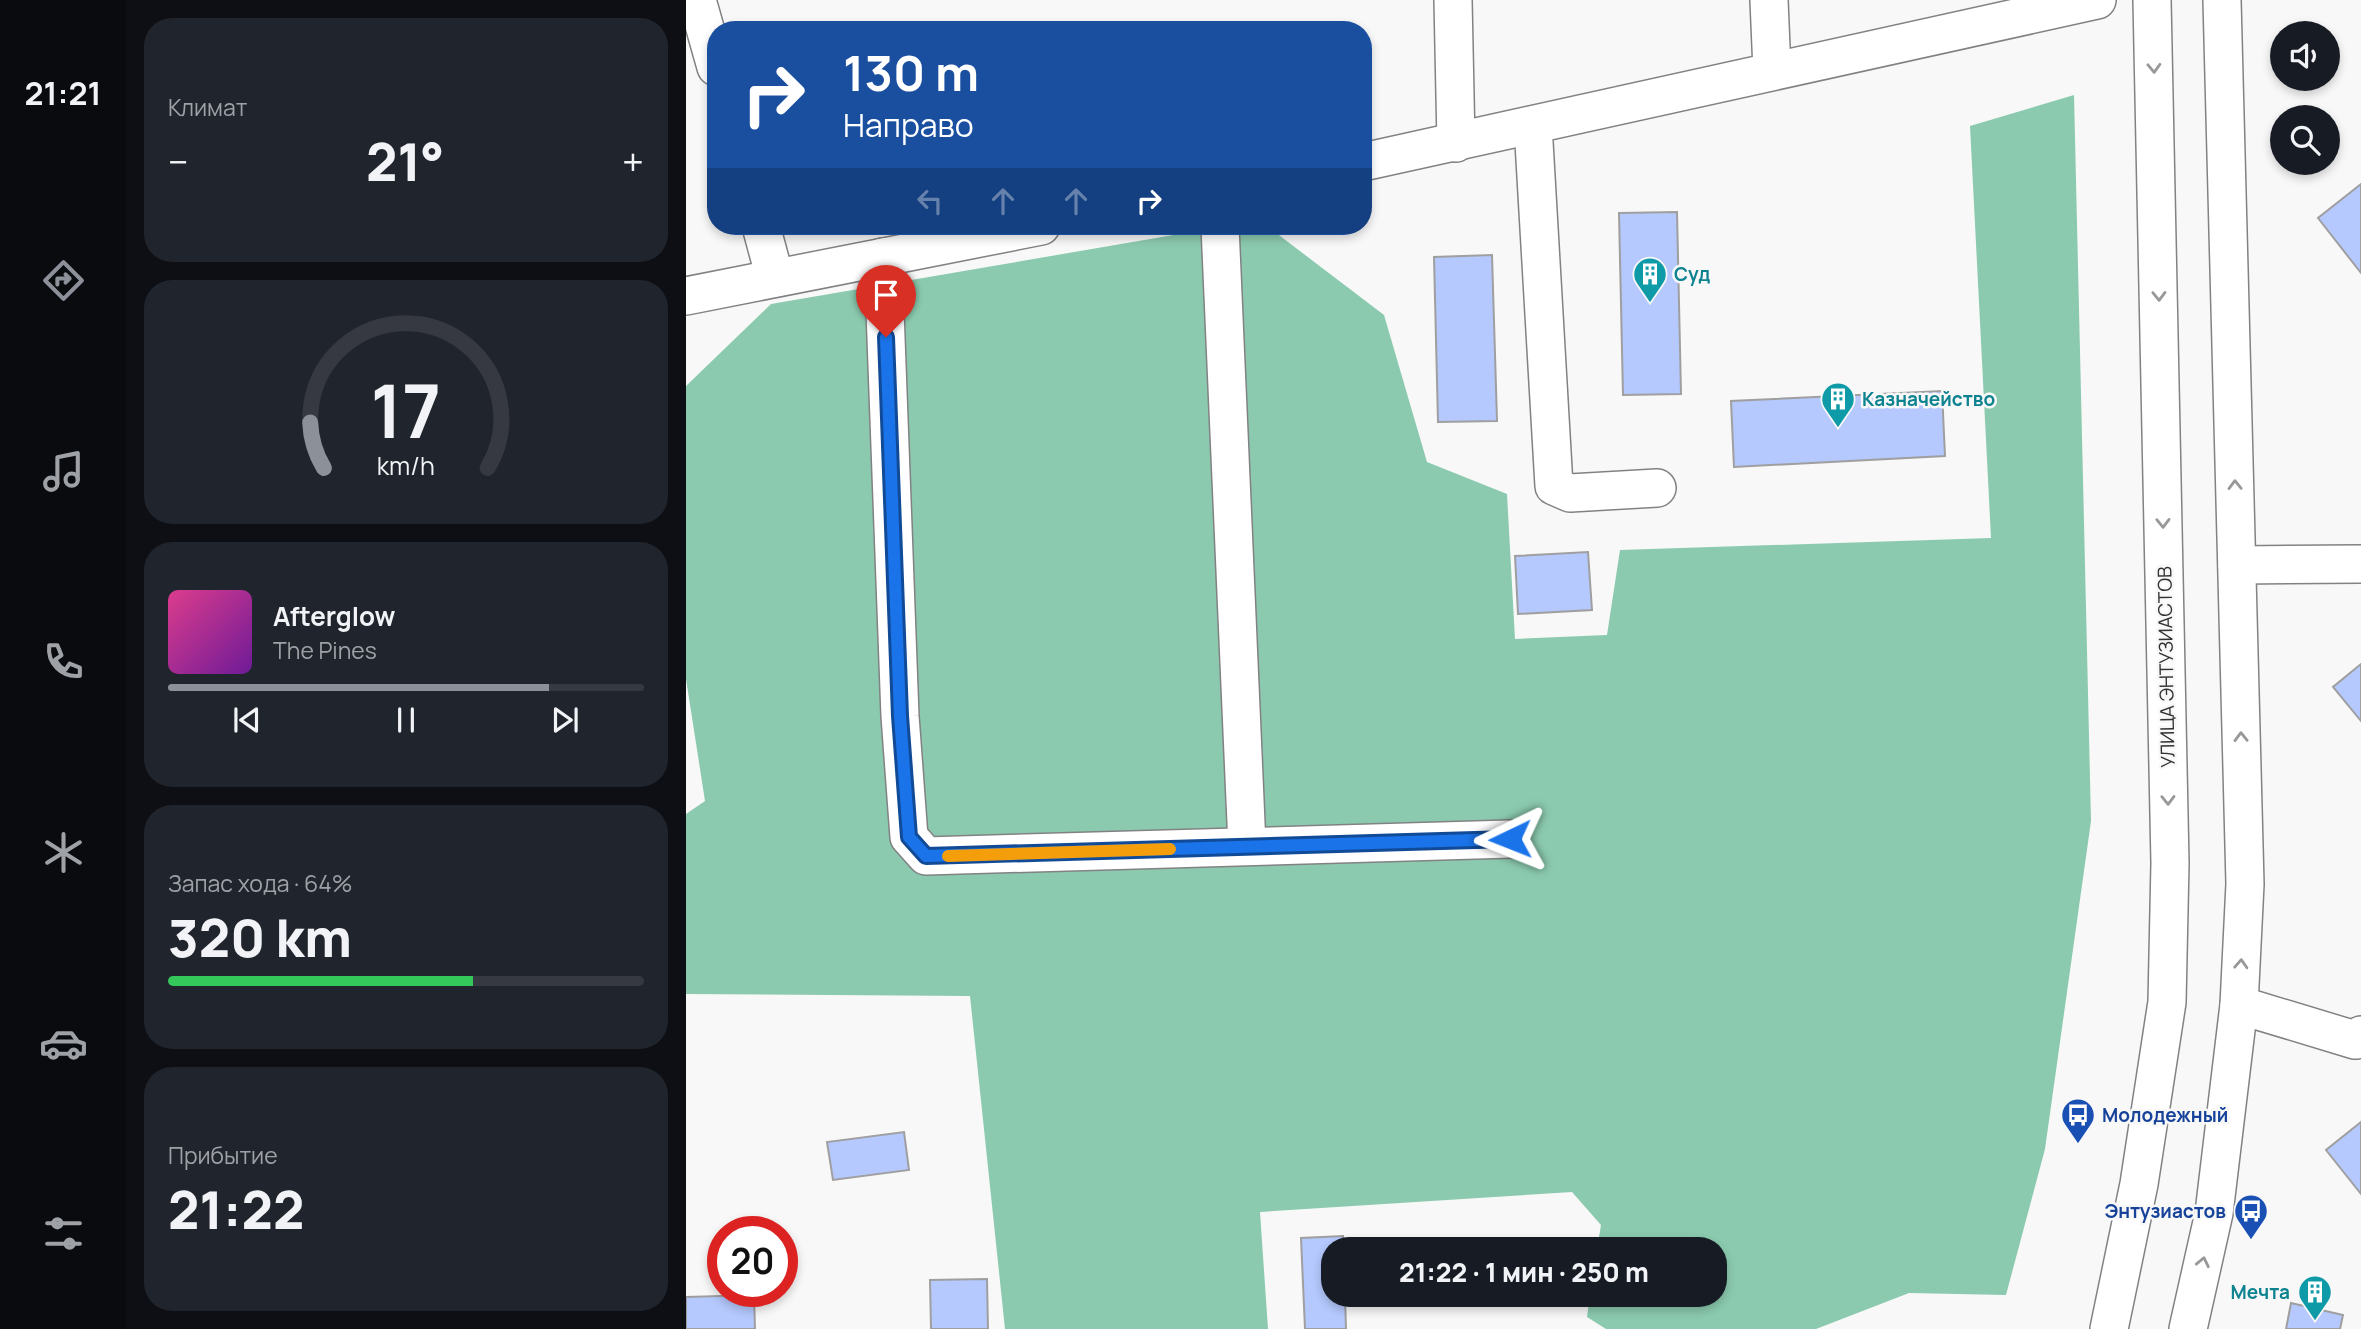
<!DOCTYPE html>
<html lang="ru">
<head>
<meta charset="utf-8">
<style>
  body { margin:0; font-family:Manrope,sans-serif; background:#20242c; color:#f1f3f6; height:100vh; display:flex; flex-direction:column; font-size:26px; white-space:nowrap }
  * { box-sizing:border-box; margin:0 }
  p { font-size:23px; color:#9ea1a6 }
  .icon { flex:none; width:38px; height:38px; fill:none; stroke:currentColor; stroke-width:2; stroke-linecap:round; stroke-linejoin:round }
  .map { position:relative; flex:1; overflow:hidden }
  .sheet { display:flex; flex-direction:column; gap:18px; padding:18px; background:#0d0f14; width:560px }
  .sheet>* { flex:none }
  .hud { position:absolute; left:21px; top:21px; width:665px; height:214px; border-radius:28px; box-shadow:0 4px 10px #0003; background:#1a4fa0; color:#fff; overflow:hidden }
  .fabs { position:absolute; left:1584px; top:21px; display:grid; gap:14px }
  .fabs a { display:grid; place-items:center; width:70px; height:70px; border-radius:50%; background:#171b24; box-shadow:0 4px 10px #0003; font-size:35px }
  .speed { position:absolute; left:21px; top:1216px; display:flex; gap:14px; font-size:35px; font-weight:700; text-align:center }
  .speed>* { display:grid; place-content:center; width:91px; height:91px; border-radius:50%; background:#171b24; box-shadow:0 4px 10px #0003; line-height:1 }
  .speed .limit { border:10px solid #d22; background:#fff; color:#111 }
  .pin { position:absolute; display:grid; place-items:center; width:60px; height:60px; color:#fff; margin:-72px -30px; border-radius:50% 50% 50% 0; rotate:-45deg; box-shadow:0 0 7px #0007 }
  .pin .icon { rotate:45deg }
  .me { position:absolute; width:77px; margin:-38px; rotate:268deg; stroke-linejoin:round; filter:drop-shadow(0 0 5px #0008) }
  .turn { display:flex; align-items:center; gap:24px; height:147px; padding:0 21px; font-size:32px }
  .turn .icon { width:91px; height:91px; stroke-width:2.5 }
  .turn b { display:block; font-size:49px; line-height:60px }
  .lanes { display:flex; align-items:center; height:66px; padding:0 21px; background:#0003; justify-content:center; gap:35px; direction:ltr }
  .lanes .off { opacity:.35 }
  .big { font-size:52px; font-weight:800; line-height:1.1 }
  .sheet .card { flex:1; display:flex; flex-direction:column; justify-content:center; gap:10px; min-width:0; padding:0 24px; border-radius:28px; background:#20242c }
  .sheet .dial { align-items:center; gap:0 }
  .dial svg { height:182px; overflow:visible; fill:none; stroke:#363941; stroke-width:7; stroke-linecap:round; text-anchor:middle }
  .dial text { fill:#f1f3f6; stroke:none }
  .song { display:flex; align-items:center; gap:21px }
  .cover { width:84px; height:84px; border-radius:10px; background:linear-gradient(135deg,hsl(330 70% 55%),hsl(280 70% 35%)) }
  .played { height:7px; border-radius:4px; background:linear-gradient(90deg,#8c9099 80%,#363941 80%) }
  .keys { display:flex; justify-content:space-around; direction:ltr }
  .heat { display:flex; justify-content:space-between; align-items:center; font-size:38px; direction:ltr }
  .charge { height:10px; border-radius:5px; background:linear-gradient(90deg,#34c759 64%,#363941 0) }
  .trip { position:absolute; left:635px; top:1237px; width:406px; height:70px; border-radius:28px; background:#171b24; box-shadow:0 4px 10px #0003; font-weight:800; line-height:70px; text-align:center }
  main { display:flex; flex:1; min-height:0 }
  .menu { display:flex; flex-direction:column; width:126px; justify-content:space-around; align-items:center; background:#090b0e; color:#9ea1a6 }
  .menu .icon { width:49px; height:49px }
  .menu .active { color:#8c9099 }
  .menu b { font-size:32px; color:#f1f3f6 }
  .map>svg:first-child { display:block }
  .forest { fill:#8bcaae }
  .building { fill:#b5c9fe; stroke:#9f9fa0; stroke-width:2 }
  .lines { fill:none; stroke-linecap:round; stroke-linejoin:round }
  .minor-casing { stroke:#828284; stroke-width:40 }
  .minor { stroke:#fff; stroke-width:37 }
  .oneway { stroke:#989899 }
  .route-casing { stroke:#114b97; stroke-width:18 }
  .route { stroke:#1a73e8; stroke-width:12 }
  .slow { stroke:#f59e0b; stroke-width:12 }
  .labels { text-anchor:middle; dominant-baseline:central; stroke-width:5; stroke-linejoin:round; paint-order:stroke }
  .culture-label { font-size:19px; font-weight:bold; fill:#0d838f; stroke:#f8f8f9; text-anchor:start }
  .street-label { font-size:19px; fill:#323233; stroke:#f8f8f9 }
  .transit-label { font-size:19px; font-weight:bold; fill:#164399; stroke:#f8f8f9; text-anchor:start }
</style>
</head>
<body>
<main>
<nav class="menu">
<b>21:21</b>
<svg class="icon active" aria-label="directions" viewBox="0 0 24 24"><path d="M12 3l9 9-9 9-9-9zM9 14v-3h6M13 9l2 2-2 2"/></svg>
<svg class="icon" aria-label="music" viewBox="0 0 24 24"><path d="M9 18V5l10-2v13"/><circle cx="6" cy="18" r="3"/><circle cx="16" cy="16" r="3"/></svg>
<svg class="icon" aria-label="phone" viewBox="0 0 24 24"><path d="M5 4h4l2 5-3 2q2 4 5 5l2-3 5 2v4C11 20 4 13 5 4z"/></svg>
<svg class="icon" aria-label="climate" viewBox="0 0 24 24"><path d="M12 3v18M4 7l16 10M4 17L20 7"/></svg>
<svg class="icon" aria-label="car" viewBox="0 0 24 24"><path d="M5 17H2v-5l4-1 3-4h7l3 4 3 1v5h-3M9 17h6M6 11h13"/><circle cx="7" cy="17" r="2"/><circle cx="17" cy="17" r="2"/></svg>
<svg class="icon" aria-label="filters" viewBox="0 0 24 24"><path d="M4 7h16M4 17h16"/><circle cx="9" cy="7" r="2"/><circle cx="15" cy="17" r="2"/></svg>
</nav>
<section class="sheet">
<div class="card"><p>Климат</p>
<div class="heat"><a>−</a><b class="big">21°</b><a>+</a></div>
</div>
<div class="card dial"><svg viewBox="0 0 100 80">
<path d="M14 69A42 42 0 1 1 86 69"/>
<path d="M14 69A42 42 0 0 1 8 49" stroke="#8c9099"/>
<text x="50" y="56" font-size="32" font-weight="700">17</text>
<text x="50" y="72" font-size="11">km/h</text>
</svg></div>
<div class="card">
<div class="song"><i class="cover"></i><div><b>Afterglow</b><p>The Pines</p></div></div>
<div class="played"></div>
<div class="keys"><svg class="icon" aria-label="previous" viewBox="0 0 24 24"><path d="M18 5L8 12l10 7zM5 5v14"/></svg><svg class="icon" aria-label="pause" viewBox="0 0 24 24"><path d="M8 5v14M16 5v14"/></svg><svg class="icon" aria-label="next" viewBox="0 0 24 24"><path d="M6 5l10 7-10 7zM19 5v14"/></svg></div>
</div>
<div class="card"><p>Запас хода · 64%</p><b class="big">320 km</b><div class="charge"></div></div>
<div class="card"><p>Прибытие</p><b class="big">21:22</b></div>
</section>
<div class="map">
<svg width="1675" height="1329" viewBox="0 0 1675 1329">
  <rect width="100%" height="100%" fill="#f8f8f9"/>
  <polygon class="forest" points="1388,95 1405,821 1359,1149 1320,1295 1223,1293 1130,1329 920,1329 901,1317 904,1295 1029,1295 1029,1250 911,1249 915,1225 886,1192 574,1212 582,1329 319,1329 284,996 0,994 0,814 19,801 0,679 0,386 85,304 540,226 581,226 698,315 741,462 821,494 829,639 921,635 934,550 1305,538 1284,126"/>
  <g class="building">
    <polygon points="1675,184 1675,273 1632,218"/>
    <polygon points="991,212 995,394 937,395 933,213"/>
    <polygon points="806,255 811,421 752,422 748,257"/>
    <polygon points="1256,391 1259,456 1048,467 1045,401"/>
    <polygon points="902,552 906,610 832,614 829,556"/>
    <polygon points="1675,664 1675,721 1647,687"/>
    <polygon points="1675,1122 1675,1194 1640,1150"/>
    <polygon points="218,1132 223,1170 147,1180 141,1142"/>
    <polygon points="657,1236 657,1250 648,1250 648,1295 659,1295 660,1329 619,1329 615,1238"/>
    <polygon points="301,1279 302,1329 245,1329 244,1280"/>
    <polygon points="68,1295 69,1329 0,1329 0,1297"/>
    <polygon points="1605,1303 1657,1315 1654,1329 1600,1329"/>
  </g>
  <g class="lines">
    <g class="minor-casing">
      <g id="minor">
        <polyline points="11,0 30,67"/>
        <polyline points="767,0 770,143"/>
        <polyline points="1083,0 1086,71"/>
        <polyline points="847,125 868,486 884,493 971,488"/>
        <polyline points="677,162 1411,0"/>
        <polyline points="75,226 89,278"/>
        <polyline points="534,226 561,846"/>
        <polyline points="197,257 214,716 223,837 240,856 824,839"/>
        <polyline points="0,296 355,226"/>
        <polyline points="1551,565 1675,564"/>
        <polyline points="1553,1005 1669,1040 1675,1035"/>
        <polyline points="1423,1329 1453,1184 1481,1002 1484,863 1466,0"/>
        <polyline points="1502,1329 1528,1213 1553,1005 1559,884 1536,0"/>
      </g>
    </g>
    <use href="#minor" class="minor"/>
  </g>
  <defs><path id="oneway-chevron" d="M-2-3.5L2.5 0L-2 3.5" fill="none" stroke-width="1.6" stroke-linecap="round" stroke-linejoin="round" transform="scale(1.75)"/></defs>
  <g class="oneway">
    <use href="#oneway-chevron" transform="translate(1468 68) rotate(88)"/>
    <use href="#oneway-chevron" transform="translate(1473 296) rotate(89)"/>
    <use href="#oneway-chevron" transform="translate(1549 485) rotate(-91)"/>
    <use href="#oneway-chevron" transform="translate(1477 523) rotate(89)"/>
    <use href="#oneway-chevron" transform="translate(1555 737) rotate(-91)"/>
    <use href="#oneway-chevron" transform="translate(1482 800) rotate(89)"/>
    <use href="#oneway-chevron" transform="translate(1555 964) rotate(-87)"/>
    <use href="#oneway-chevron" transform="translate(1517 1262) rotate(-78)"/>
  </g>
  <g class="lines">
    <g class="route-casing">
      <polyline id="route" points="200,337 214,716 223,837 240,856 824,839"/>
    </g>
    <use href="#route" class="route"/>
    <polyline class="slow" points="262,856 484,849"/>
  </g>
  <defs>
    <g id="building-pin" transform="scale(1.75)"><path d="M0 17L-7.5 6A9.5 9.5 0 1 1 7.5 6Z" fill="#0f9aa8" stroke="#f8f8f9"/><path d="M-4-6H4V6H1V3H-1V6H-4ZM-2.5-4.3h1.7v1.8h-1.7ZM.8-4.3h1.7v1.8H.8ZM-2.5-1h1.7V.8h-1.7ZM.8-1h1.7V.8H.8Z" fill="#fff"/></g>
    <g id="bus-pin" transform="scale(1.75)"><path d="M0 17L-7.5 6A9.5 9.5 0 1 1 7.5 6Z" fill="#1a4fb4" stroke="#f8f8f9"/><path d="M-5-6H5V4H4V6H2V4H-2V6H-4V4H-5ZM-3.5-4V0h7V-4ZM-3.5 1.2v1.5H-2V1.2ZM2 1.2v1.5H3.5V1.2Z" fill="#fff"/></g>
  </defs>
  <g fill-rule="evenodd">
    <use href="#building-pin" x="964" y="274"/>
    <use href="#building-pin" x="1152" y="399"/>
    <use href="#bus-pin" x="1392" y="1115"/>
    <use href="#bus-pin" x="1565" y="1211"/>
    <use href="#building-pin" x="1629" y="1292"/>
  </g>
  <g class="labels">
    <g class="culture-label">
      <text x="988" y="274">Суд</text>
      <text x="1176" y="399">Казначейство</text>
      <text x="1604" y="1292" text-anchor="end">Мечта</text>
    </g>
    <g class="street-label">
      <text transform="translate(1480 667) rotate(-91)">УЛИЦА ЭНТУЗИАСТОВ</text>
    </g>
    <g class="transit-label">
      <text x="1416" y="1115">Молодежный</text>
      <text x="1540" y="1211" text-anchor="end">Энтузиастов</text>
    </g>
  </g>
</svg>
<div class="fabs">
<a><svg class="icon" aria-label="sound" viewBox="0 0 24 24"><path d="M4 9h4l5-4v14l-5-4H4zM17 9q2 3 0 6"/></svg></a>
<a><svg class="icon" aria-label="search" viewBox="0 0 24 24"><circle cx="10" cy="10" r="6"/><path d="M15 15l6 6"/></svg></a>
</div>
<div class="speed"><div class="limit">20</div></div>
<div class="pin" style="left:200px;top:337px;background:#d93025"><svg class="icon" aria-label="arrive" viewBox="0 0 24 24"><path d="M6 21V4h12l-3 4 3 4H6"/></svg></div>
<svg class="me" style="left:824px;top:839px" viewBox="-20 -20 40 40"><path d="M0-17L14 15 0 8-14 15z" fill="#1a73e8" stroke="#fff" stroke-width="4"/></svg>
<div class="trip">21:22 · 1 мин · 250 m</div>
<div class="hud">
<div class="turn"><svg class="icon" aria-label="right" viewBox="0 0 24 24"><path d="M7 20v-9h11M14 6l5 5-5 5"/></svg><div><b>130 m</b>Направо</div></div>
<div class="lanes"><svg class="icon off" aria-label="left" viewBox="0 0 24 24"><path d="M17 20v-9H6M10 6l-5 5 5 5"/></svg><svg class="icon off" aria-label="ahead" viewBox="0 0 24 24"><path d="M12 20V5M6 11l6-6 6 6"/></svg><svg class="icon off" aria-label="ahead" viewBox="0 0 24 24"><path d="M12 20V5M6 11l6-6 6 6"/></svg><svg class="icon" aria-label="right" viewBox="0 0 24 24"><path d="M7 20v-9h11M14 6l5 5-5 5"/></svg></div>
</div>
</div>
</main>
</body>
</html>
